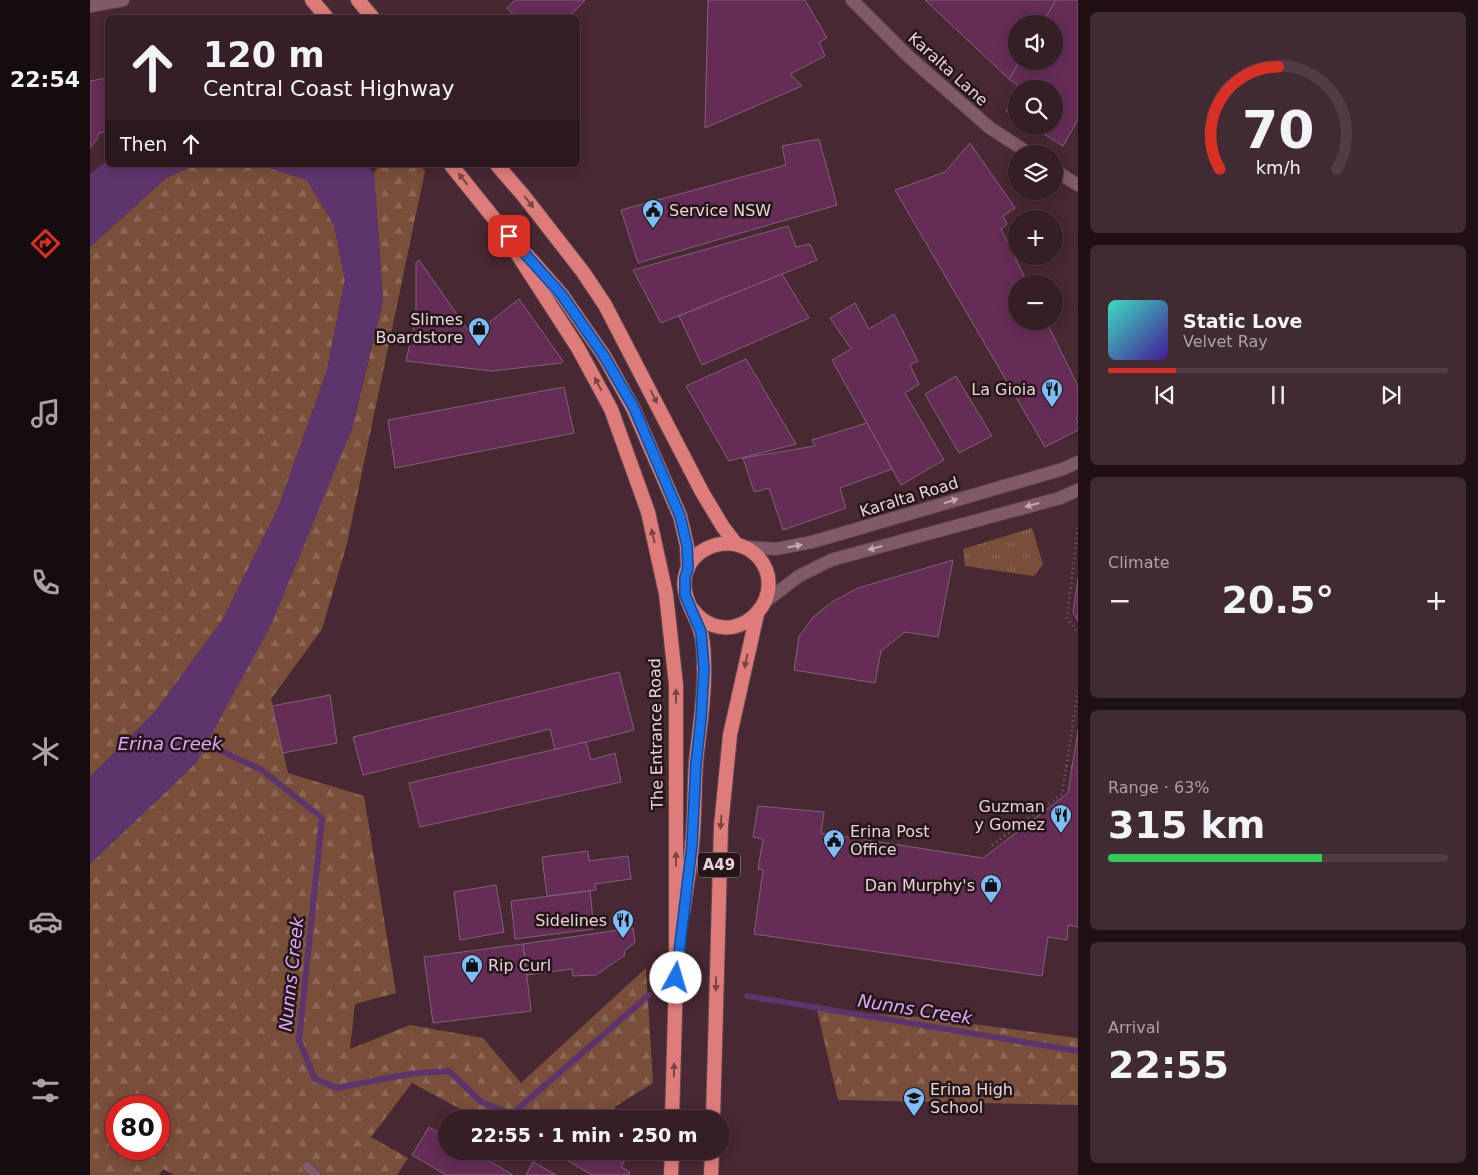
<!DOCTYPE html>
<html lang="en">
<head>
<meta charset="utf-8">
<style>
  body { margin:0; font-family:"DejaVu Sans",sans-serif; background:#412b32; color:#f1f3f6; height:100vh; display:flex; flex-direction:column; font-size:19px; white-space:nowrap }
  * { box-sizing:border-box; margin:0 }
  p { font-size:16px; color:#aaa2a7 }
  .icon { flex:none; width:28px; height:28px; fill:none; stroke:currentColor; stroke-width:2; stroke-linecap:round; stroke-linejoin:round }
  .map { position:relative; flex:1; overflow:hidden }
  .side { display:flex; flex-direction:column; gap:12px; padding:12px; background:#1e1015; width:400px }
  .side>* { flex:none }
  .guide { position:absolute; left:15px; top:15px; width:475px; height:152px; border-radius:8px; box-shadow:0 2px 12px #0003,0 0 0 1px #503c43; background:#361e26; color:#f1f3f6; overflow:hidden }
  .controls { position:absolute; left:918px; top:15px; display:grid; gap:10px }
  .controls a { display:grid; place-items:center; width:55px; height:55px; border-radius:50%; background:#361e26; box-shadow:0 2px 12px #0003,0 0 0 1px #503c43; font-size:25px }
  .speed { position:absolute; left:15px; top:1095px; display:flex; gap:10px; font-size:25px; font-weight:700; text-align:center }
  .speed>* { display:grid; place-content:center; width:65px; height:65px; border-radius:50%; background:#361e26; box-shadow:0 2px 12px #0003,0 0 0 1px #503c43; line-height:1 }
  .speed .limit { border:8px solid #d22; background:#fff; color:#111 }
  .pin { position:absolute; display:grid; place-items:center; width:42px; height:42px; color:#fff; margin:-21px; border-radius:10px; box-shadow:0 2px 8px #0006 }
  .me { position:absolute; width:55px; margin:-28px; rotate:6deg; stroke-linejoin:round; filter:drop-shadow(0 0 4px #0008) }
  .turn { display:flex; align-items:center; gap:18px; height:105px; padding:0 15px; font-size:22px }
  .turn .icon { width:65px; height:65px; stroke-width:2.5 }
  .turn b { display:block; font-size:35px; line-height:42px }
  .then { display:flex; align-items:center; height:48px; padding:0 15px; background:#0003; gap:10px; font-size:19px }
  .big { font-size:38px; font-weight:700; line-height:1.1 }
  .side .tile { flex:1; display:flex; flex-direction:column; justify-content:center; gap:8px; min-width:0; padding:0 18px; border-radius:8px; background:#412b32 }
  .side .dial { align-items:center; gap:0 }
  .dial svg { height:130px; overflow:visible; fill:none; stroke:#503c43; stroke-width:7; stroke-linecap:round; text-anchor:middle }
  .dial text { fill:#f1f3f6; stroke:none }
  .song { display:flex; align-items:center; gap:15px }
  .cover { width:60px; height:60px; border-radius:8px; background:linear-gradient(135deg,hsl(170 70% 55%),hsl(260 70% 35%)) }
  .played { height:5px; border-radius:2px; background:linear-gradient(90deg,#d93025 20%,#503c43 20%) }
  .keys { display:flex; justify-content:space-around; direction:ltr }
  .heat { display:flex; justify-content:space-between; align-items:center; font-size:28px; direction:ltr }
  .charge { height:8px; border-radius:4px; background:linear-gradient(90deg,#34c759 63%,#503c43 0) }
  .trip { position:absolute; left:348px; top:1110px; width:292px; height:50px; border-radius:25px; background:#361e26; box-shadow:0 2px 12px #0003,0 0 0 1px #503c43; font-weight:700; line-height:50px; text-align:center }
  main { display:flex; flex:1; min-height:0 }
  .tabs { display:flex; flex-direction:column; width:90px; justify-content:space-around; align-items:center; background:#160c0f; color:#aaa2a7 }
  .tabs .icon { width:35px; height:35px }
  .tabs .current { color:#d93025 }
  .tabs b { font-size:22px; color:#f1f3f6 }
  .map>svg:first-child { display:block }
  .grass { fill:url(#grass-tufts) }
  .forest { fill:url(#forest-firs); fill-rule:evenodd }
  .water { fill:#5d356c }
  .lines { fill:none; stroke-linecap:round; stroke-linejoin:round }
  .stream { stroke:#5d356c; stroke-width:6 }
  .building { fill:#652c56; stroke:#806276 }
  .service-casing { stroke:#62474f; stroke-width:11 }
  .minor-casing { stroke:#62474f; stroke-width:14 }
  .tertiary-casing { stroke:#62474f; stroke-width:14 }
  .trunk-casing { stroke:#62474f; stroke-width:16 }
  .path { stroke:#7b5f67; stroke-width:3; stroke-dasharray:1 4; stroke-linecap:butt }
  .service { stroke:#805b65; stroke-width:9 }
  .minor { stroke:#805b65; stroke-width:12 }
  .tertiary { stroke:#805b65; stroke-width:12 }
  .trunk { stroke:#dd7c79; stroke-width:14 }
  .oneway { fill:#784445 }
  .oneway2 { fill:#c4aab0 }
  .route-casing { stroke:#114b97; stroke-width:12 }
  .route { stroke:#1a73e8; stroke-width:9 }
  .labels { text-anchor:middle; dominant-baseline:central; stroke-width:5; stroke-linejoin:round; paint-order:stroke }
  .shield { fill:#25161a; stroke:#ae9ba0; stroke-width:1 }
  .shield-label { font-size:15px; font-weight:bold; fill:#e9d4d9 }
  .street-label { font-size:16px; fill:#e9d4d9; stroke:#25161a }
  .poi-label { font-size:16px; fill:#e9d4d9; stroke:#25161a; text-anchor:end }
  .water-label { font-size:18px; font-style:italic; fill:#e2a7fa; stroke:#25161a }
</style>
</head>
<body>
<main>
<nav class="tabs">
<b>22:54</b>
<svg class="icon current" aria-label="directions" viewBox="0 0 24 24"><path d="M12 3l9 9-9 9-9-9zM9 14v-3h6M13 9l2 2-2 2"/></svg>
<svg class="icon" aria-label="music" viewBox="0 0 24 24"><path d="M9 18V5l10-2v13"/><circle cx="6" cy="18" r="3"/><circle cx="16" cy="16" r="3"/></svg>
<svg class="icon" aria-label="phone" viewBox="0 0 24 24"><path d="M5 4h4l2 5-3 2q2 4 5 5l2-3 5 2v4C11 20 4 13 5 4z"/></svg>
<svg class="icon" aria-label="climate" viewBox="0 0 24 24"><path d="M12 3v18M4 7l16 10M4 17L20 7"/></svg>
<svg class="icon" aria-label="car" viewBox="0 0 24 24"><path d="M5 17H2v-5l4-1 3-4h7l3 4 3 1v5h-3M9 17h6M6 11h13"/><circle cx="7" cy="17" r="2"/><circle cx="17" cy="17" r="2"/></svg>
<svg class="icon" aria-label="filters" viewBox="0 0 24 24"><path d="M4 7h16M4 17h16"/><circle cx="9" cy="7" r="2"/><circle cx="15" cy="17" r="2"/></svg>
</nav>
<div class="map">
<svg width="988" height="1175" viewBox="0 0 988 1175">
  <defs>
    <pattern id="grass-tufts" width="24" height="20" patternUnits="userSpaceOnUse" patternTransform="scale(1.25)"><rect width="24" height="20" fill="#794f3a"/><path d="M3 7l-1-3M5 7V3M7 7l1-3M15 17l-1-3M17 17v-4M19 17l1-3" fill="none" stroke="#8c6756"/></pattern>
    <pattern id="forest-firs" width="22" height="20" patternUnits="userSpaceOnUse" patternTransform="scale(1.25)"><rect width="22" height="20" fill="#794f3a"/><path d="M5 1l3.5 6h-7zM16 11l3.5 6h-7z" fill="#8c6756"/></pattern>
  </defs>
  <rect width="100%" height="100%" fill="#482832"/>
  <polygon class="grass" points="942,528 953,564 944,576 875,566 873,549"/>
  <g class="forest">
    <polygon points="105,165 170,165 217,180 244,225 255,280 237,370 189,506 133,619 65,712 0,777 0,247 76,178"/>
    <path d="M289 165H329L335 171 257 544 232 629 181 699 198 773 274 796 306 993 265 1004 260 1049 320 1025 393 1038 431 1083 556 968 563 1083 505 1119H389L322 1083 281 1137 318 1158 307 1175H84L73 1169 69 1175H0V864L106 763 262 429 293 300 284 173ZM26 1106H69V1149H26Z"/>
    <polygon points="727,1010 830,1017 988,1038 988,1105 748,1100"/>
  </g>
  <g class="water">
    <polygon points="17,161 18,165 105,165 76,178 0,247 0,174"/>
    <polygon points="170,165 275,165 284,173 293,299 262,429 181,625 106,763 0,864 0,777 65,712 133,619 189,506 237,370 255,280 244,225 217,180"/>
  </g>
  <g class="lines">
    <g class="stream">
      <polyline points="110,741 172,770 232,818 209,1040 225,1079 247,1088 319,1074 359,1071 391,1102 422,1114 559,995"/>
      <polyline points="657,996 988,1051"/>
    </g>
  </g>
  <g class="building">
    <polygon points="425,0 495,0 478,18 426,18 417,8"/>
    <polygon points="618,0 715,0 737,38 729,42 735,56 700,74 712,86 615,128"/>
    <polygon points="835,0 966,0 952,24 926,24 926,61 930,61 919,79"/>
    <polygon points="966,0 988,0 988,120 973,146 941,126 964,126 964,89 928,89 929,86 919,79 930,61 964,61 964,24 952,24"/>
    <polygon points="18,78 18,131 8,133 8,138 0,148 0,81"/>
    <polygon points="926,92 926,118 916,111"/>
    <polygon points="729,139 747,205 548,263 531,210 696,165 692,146"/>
    <polygon points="880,143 925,208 913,216 917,224 911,229 938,284 926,284 926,321 956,321 988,386 988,417 986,418 988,421 988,430 955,447 805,190 855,172"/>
    <polygon points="698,226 706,247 720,244 727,260 571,323 543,270"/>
    <polygon points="329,260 380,333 395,321 397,324 429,299 473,361 471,363 402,371 316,361 326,318 326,263"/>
    <polygon points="692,274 719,318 612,365 589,316"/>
    <polygon points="765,303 779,329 804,314 828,361 820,365 829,384 815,393 854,460 811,485 742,360 761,349 740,318"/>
    <polygon points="656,359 706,444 639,461 596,386"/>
    <polygon points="866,376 902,436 869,453 835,394"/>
    <polygon points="474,387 484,433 305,468 298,420"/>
    <polygon points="777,423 802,469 750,488 756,508 693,530 679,488 664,492 653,458 725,446 722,440"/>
    <polygon points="863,560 848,637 815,632 791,651 785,683 704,670 709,637 723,617 742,602 768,588"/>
    <polygon points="988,578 988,621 983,612"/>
    <polygon points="529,672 544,730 465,750 460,729 273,775 263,737"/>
    <polygon points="240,695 247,743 193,753 182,706"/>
    <polygon points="988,730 988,927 978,925 977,940 958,937 952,976 664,934 673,870 668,869 673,839 663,837 668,806 734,812 731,833 893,858 978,793"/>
    <polygon points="496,742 501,760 525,753 531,782 330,827 319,783"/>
    <polygon points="498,851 499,861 538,856 541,879 505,884 506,890 457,896 452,857"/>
    <polygon points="406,885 414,932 370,940 364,892"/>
    <polygon points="500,891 504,929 425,939 421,901"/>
    <polygon points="543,928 545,943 534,951 535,955 506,975 483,976 482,969 437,975 433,944"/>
    <polygon points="433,944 441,1011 343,1023 334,957"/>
    <polygon points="524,1107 530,1119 505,1119"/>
    <polygon points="339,1127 356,1137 356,1151 382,1151 423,1175 356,1175 322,1155"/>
    <polygon points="461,1151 540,1151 531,1167 540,1172 539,1175 502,1175"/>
    <polygon points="443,1162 466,1175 436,1175"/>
  </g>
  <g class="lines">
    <g class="service-casing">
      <polyline id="service" points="217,1166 226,1175"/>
    </g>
    <g class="minor-casing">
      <g id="minor">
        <polyline points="762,0 818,56 900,128 940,154"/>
        <polyline points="0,6 33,0"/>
        <polyline points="964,170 988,185"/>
      </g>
    </g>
    <g class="tertiary-casing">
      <g id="tertiary">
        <polyline points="656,547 686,549 722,542 973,469 988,462"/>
        <polyline points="675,602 709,576 741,560 970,498 988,490"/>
      </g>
    </g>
    <g class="trunk-casing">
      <g id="trunk">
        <polyline points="222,0 237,18"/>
        <polyline points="268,0 283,18"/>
        <polyline points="361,165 406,221 488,348 521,409 558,512 576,594 586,685 586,978 582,1119"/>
        <polyline points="407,165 433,195 493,272 515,305 612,492 633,527 646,544"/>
        <polyline points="437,255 472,295 514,356 543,408 590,516 597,546 598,568"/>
        <path d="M593 912C596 890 600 867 602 845 605 817 604 789 606 762 609 731 615 699 614 668 614 656 614 641 610 630 605 613 591 596 595 577 601 543 647 532 669 558 699 594 653 647 613 620 609 617 605 613 602 609"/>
        <polyline points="623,1119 631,826 640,735 667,614"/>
        <polyline points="581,1175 582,1151"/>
        <polyline points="621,1175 622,1151"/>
      </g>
    </g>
    <g class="path">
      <polyline points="988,528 977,618 988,633"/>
      <polyline points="976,766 982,767"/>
      <polyline points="902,845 972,794 988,691"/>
    </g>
    <use href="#service" class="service"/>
    <use href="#minor" class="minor"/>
    <use href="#tertiary" class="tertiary"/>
    <use href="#trunk" class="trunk"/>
  </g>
  <defs><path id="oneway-solid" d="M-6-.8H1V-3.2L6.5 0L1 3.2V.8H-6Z" transform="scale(1.25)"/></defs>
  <g class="oneway">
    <use href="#oneway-solid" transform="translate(373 179) rotate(-129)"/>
    <use href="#oneway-solid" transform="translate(439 202) rotate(52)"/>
    <use href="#oneway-solid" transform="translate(508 384) rotate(-118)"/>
    <use href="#oneway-solid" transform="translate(564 397) rotate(63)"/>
    <use href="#oneway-solid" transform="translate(563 536) rotate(-103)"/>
    <use href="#oneway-solid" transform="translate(656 661) rotate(102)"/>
    <use href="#oneway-solid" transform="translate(586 696) rotate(-90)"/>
    <use href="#oneway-solid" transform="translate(631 822) rotate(95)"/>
    <use href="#oneway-solid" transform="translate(586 859) rotate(-90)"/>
    <use href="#oneway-solid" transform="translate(626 984) rotate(91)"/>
    <use href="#oneway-solid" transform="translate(584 1070) rotate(-89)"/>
  </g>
  <g class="oneway2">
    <use href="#oneway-solid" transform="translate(861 501) rotate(-17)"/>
    <use href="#oneway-solid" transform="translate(942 505) rotate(165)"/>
    <use href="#oneway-solid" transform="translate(705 546) rotate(-10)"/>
    <use href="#oneway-solid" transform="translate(785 548) rotate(165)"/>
  </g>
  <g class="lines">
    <g class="route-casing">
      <polyline id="route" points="419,236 472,295 514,356 544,408 590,516 597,546 598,568 595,578 595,595 611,632 614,669 611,719 606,763 602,845 586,978"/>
    </g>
    <use href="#route" class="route"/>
  </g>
  <defs>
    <g id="civic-pin" transform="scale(1.125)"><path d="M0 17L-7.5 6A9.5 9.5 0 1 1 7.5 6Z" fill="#7dbef9" stroke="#25161a"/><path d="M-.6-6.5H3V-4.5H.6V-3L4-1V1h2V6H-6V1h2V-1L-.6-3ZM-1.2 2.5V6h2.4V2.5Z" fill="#111"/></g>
    <g id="shop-pin" transform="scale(1.125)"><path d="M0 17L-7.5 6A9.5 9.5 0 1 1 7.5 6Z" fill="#7dbef9" stroke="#25161a"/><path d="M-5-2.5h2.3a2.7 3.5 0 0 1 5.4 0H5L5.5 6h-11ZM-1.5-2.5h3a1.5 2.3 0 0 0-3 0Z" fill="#111"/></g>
    <g id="restaurant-pin" transform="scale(1.125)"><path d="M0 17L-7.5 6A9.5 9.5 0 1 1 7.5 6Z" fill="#7dbef9" stroke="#25161a"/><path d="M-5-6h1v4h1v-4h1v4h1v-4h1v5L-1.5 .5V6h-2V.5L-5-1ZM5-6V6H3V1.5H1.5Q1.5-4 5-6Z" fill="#111"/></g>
    <g id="school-pin" transform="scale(1.125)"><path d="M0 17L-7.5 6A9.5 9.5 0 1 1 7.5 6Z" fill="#7dbef9" stroke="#25161a"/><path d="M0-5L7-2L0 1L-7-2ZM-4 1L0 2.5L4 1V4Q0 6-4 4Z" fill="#111"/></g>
  </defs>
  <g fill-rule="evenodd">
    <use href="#civic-pin" x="563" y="210"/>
    <use href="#shop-pin" x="389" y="328"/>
    <use href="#restaurant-pin" x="962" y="389"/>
    <use href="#restaurant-pin" x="971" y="815"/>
    <use href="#civic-pin" x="744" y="840"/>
    <use href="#shop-pin" x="901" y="885"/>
    <use href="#restaurant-pin" x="533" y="920"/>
    <use href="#shop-pin" x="382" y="965"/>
    <use href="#school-pin" x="824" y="1098"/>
  </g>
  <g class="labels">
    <rect class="shield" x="608" y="852.5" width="42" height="25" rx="4"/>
    <g class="shield-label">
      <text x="629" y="865">A49</text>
    </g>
    <g class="street-label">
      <text transform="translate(858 69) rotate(42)">Karalta Lane</text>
      <text transform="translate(819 497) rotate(-17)">Karalta Road</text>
      <text transform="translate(566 734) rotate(-91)">The Entrance Road</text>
    </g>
    <g class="poi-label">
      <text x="579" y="210" text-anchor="start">Service NSW</text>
      <text x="373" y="319">Slimes<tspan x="373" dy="18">Boardstore</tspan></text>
      <text x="946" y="389">La Gioia</text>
      <text x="955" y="806">Guzman<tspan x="955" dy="18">y Gomez</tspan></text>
      <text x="760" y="831" text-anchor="start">Erina Post<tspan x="760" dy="18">Office</tspan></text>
      <text x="885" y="885">Dan Murphy's</text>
      <text x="517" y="920">Sidelines</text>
      <text x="398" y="965" text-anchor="start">Rip Curl</text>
      <text x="840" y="1089" text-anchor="start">Erina High<tspan x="840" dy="18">School</tspan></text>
    </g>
    <g class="water-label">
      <text x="80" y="743">Erina Creek</text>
      <text transform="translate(201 974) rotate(-84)">Nunns Creek</text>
      <text transform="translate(825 1009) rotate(9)">Nunns Creek</text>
    </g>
  </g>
</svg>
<div class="controls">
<a><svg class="icon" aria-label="sound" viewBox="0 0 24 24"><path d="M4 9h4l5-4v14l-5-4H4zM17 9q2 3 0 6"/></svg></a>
<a><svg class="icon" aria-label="search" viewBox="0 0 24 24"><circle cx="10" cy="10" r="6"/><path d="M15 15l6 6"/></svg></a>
<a><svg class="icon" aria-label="layers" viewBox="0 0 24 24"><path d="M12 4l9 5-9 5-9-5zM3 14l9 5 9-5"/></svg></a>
<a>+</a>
<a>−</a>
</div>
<div class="speed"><div class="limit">80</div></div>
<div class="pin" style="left:419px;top:236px;background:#d93025"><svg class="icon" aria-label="arrive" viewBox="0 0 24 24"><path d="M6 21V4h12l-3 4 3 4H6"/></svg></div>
<svg class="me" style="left:586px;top:978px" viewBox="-20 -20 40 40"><circle r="19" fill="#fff"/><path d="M0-13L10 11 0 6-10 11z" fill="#1a73e8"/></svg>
<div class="trip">22:55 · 1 min · 250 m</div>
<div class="guide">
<div class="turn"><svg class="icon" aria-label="ahead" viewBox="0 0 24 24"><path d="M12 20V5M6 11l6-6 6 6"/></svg><div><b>120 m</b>Central Coast Highway</div></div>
<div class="then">Then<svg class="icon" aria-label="ahead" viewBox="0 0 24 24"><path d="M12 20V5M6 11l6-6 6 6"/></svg></div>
</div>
</div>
<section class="side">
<div class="tile dial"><svg viewBox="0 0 100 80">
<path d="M14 69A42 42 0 1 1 86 69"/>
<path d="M14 69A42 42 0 0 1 50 6" stroke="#d93025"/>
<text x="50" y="56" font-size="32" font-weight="700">70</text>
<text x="50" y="72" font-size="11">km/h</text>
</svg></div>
<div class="tile">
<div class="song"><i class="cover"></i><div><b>Static Love</b><p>Velvet Ray</p></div></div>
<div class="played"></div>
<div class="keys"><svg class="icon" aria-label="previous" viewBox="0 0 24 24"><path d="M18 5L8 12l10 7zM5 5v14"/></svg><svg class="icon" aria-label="pause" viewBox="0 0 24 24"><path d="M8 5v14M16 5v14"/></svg><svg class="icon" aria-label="next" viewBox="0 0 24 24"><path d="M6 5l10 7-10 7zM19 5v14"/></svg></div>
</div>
<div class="tile"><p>Climate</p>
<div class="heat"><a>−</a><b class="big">20.5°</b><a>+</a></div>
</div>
<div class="tile"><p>Range · 63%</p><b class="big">315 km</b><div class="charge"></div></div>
<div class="tile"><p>Arrival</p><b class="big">22:55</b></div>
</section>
</main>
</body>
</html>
